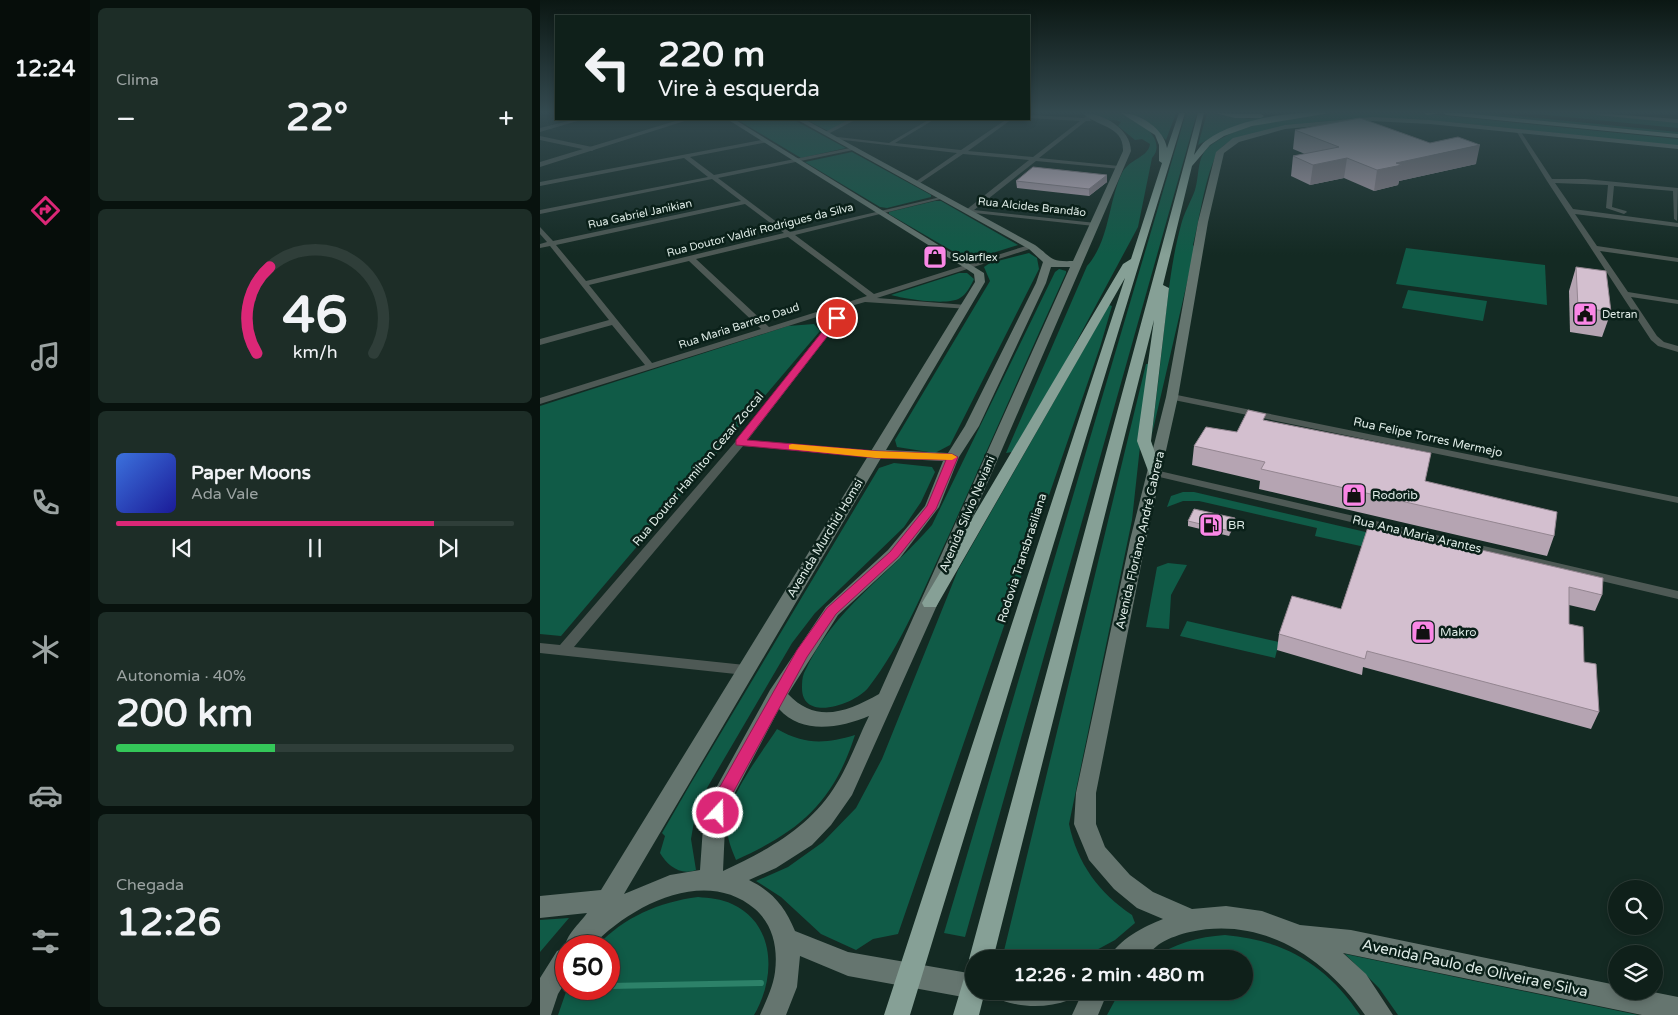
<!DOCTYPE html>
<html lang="pt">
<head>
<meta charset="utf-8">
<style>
  body { margin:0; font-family:"Varela Round",sans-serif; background:#1d2d27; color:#f1f3f6; height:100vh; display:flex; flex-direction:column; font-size:19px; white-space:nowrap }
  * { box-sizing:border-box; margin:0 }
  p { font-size:16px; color:#9ba3a2 }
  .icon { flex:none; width:28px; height:28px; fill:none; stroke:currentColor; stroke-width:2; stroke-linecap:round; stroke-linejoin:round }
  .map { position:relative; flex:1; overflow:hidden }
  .sheet { display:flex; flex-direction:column; gap:8px; padding:8px; background:#08120e; width:450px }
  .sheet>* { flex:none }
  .banner { position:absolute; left:15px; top:15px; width:475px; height:105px; border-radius:0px; box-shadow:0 2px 8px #0003,0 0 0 1px #2f3e39; background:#0f201a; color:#f1f3f6; overflow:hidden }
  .buttons { position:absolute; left:1068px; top:880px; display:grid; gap:10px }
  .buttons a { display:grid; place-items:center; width:55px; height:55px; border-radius:50%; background:#0f201a; box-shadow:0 2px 8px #0003,0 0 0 1px #2f3e39; font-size:25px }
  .speed { position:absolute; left:15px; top:935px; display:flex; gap:10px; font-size:25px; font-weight:700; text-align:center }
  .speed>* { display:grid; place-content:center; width:65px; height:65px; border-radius:50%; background:#0f201a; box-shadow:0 2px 8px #0003,0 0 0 1px #2f3e39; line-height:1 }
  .speed .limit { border:8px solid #d22; background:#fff; color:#111 }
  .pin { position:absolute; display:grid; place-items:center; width:42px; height:42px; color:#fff; margin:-21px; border:2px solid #fff; border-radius:50%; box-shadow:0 1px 5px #0007 }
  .me { position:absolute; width:55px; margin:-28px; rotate:21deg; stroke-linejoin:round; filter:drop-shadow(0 0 4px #0008) }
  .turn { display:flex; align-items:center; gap:18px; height:105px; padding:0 20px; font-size:22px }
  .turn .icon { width:65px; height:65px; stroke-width:2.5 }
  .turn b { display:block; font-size:35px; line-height:42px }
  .big { font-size:38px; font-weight:700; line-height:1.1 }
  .sheet .card { flex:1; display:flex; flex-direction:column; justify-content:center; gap:8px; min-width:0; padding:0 18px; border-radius:8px; background:#1d2d27 }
  .sheet .dial { align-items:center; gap:0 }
  .dial svg { height:130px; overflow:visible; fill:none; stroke:#2f3e39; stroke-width:7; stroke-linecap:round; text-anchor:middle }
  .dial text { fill:#f1f3f6; stroke:none }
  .song { display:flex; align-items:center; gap:15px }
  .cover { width:60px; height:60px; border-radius:8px; background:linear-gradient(135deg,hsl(220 70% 55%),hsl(240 70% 35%)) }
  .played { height:5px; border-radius:2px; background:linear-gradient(90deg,#db2777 80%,#2f3e39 80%) }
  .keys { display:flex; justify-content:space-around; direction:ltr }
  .heat { display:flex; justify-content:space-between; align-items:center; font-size:28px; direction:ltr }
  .charge { height:8px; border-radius:4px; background:linear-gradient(90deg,#34c759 40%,#2f3e39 0) }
  .trip { position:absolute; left:425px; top:950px; width:288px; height:50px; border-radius:25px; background:#0f201a; box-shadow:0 2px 8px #0003,0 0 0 1px #2f3e39; font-weight:700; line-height:50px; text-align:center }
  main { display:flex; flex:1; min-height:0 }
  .menu { display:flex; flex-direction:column; width:90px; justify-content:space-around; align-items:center; background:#060d0a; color:#9ba3a2 }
  .menu .icon { width:35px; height:35px }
  .menu .current { color:#db2777 }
  .menu b { font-size:22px; color:#f1f3f6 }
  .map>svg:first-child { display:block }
  .green { fill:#105b47 }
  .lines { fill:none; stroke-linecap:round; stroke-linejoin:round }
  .stream { stroke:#2d8269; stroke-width:6 }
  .minor { fill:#4e5955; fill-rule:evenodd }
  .tertiary { fill:#4e5955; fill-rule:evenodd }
  .secondary { fill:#65756f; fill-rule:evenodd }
  .motorway { fill:#86a096; fill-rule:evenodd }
  .wall { fill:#b5a4b2 }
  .shaded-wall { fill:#948691 }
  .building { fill:#d3bfcf; stroke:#948691 }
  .route { fill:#db2777; stroke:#8e194d }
  .slow { fill:#f59e0b }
  .labels { text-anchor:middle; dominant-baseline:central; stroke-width:5; stroke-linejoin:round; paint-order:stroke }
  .far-street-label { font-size:11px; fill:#deebe6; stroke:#0a2019 }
  .far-poi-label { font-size:11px; fill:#deebe6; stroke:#0a2019; text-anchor:start }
  .street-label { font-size:12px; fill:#deebe6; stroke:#0a2019 }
  .poi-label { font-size:12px; fill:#deebe6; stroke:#0a2019; text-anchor:start }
  .near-street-label { font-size:15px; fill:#deebe6; stroke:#0a2019 }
</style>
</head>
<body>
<main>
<nav class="menu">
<b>12:24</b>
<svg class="icon current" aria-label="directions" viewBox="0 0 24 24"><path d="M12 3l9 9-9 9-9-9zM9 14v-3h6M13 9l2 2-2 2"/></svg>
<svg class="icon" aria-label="music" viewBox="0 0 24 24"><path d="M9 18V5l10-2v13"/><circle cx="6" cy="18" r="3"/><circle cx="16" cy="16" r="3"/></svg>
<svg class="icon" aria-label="phone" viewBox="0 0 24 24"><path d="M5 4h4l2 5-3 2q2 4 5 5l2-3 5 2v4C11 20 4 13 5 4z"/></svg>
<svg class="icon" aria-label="climate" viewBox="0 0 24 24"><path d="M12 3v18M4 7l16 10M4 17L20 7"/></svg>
<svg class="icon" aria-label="car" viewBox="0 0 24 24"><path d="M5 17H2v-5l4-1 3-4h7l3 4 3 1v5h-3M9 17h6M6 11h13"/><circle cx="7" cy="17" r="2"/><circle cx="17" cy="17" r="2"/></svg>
<svg class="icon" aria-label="filters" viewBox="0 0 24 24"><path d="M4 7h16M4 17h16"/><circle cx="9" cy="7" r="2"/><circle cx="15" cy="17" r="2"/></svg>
</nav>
<section class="sheet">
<div class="card"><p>Clima</p>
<div class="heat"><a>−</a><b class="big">22°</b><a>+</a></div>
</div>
<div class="card dial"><svg viewBox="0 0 100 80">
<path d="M14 69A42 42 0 1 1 86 69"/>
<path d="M14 69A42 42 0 0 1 22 16" stroke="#db2777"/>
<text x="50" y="56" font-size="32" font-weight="700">46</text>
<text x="50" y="72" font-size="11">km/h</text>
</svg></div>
<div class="card">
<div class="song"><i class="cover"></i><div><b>Paper Moons</b><p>Ada Vale</p></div></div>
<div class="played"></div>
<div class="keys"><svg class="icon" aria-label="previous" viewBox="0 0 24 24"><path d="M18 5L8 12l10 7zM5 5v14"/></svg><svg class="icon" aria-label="pause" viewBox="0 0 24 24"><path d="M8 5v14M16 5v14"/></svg><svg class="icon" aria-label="next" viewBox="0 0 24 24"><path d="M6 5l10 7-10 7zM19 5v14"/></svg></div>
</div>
<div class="card"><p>Autonomia · 40%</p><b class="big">200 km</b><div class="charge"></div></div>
<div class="card"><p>Chegada</p><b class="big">12:26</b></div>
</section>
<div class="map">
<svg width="1138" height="1015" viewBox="0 0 1138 1015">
  <rect width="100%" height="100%" fill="#142a23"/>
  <g class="green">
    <path d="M553 113C561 113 569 112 577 113 595 115 629 139 612 158L598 227 526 361 472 452 466 453 547 266C570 240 568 202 582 173 590 158 608 158 610 144L602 139 595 140 578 126 581 122 576 120H568Z"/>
    <polygon points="589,113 636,113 626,140 612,126"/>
    <polygon points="646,113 657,113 425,937 404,933"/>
    <path d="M667 113 709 119 754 113H777C736 120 694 124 658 145Z"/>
    <path d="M810 113H880L1138 139V146C1081 140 1025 134 968 128 884 119 800 110 717 134 705 137 690 139 682 147 667 161 659 223 653 245L655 248 612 434C615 406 619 377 622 348 627 307 630 265 641 225 644 213 651 201 655 190 660 174 656 156 671 145 703 120 770 115 810 113Z"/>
    <polygon points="923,113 947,113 1138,132 1138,134"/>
    <polygon points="986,113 1040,113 1138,122 1138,128"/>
    <polygon points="196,119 252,119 306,148 261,158"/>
    <polygon points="265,119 312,119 288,131"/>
    <polygon points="312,152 391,195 391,197 347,208 340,207 265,162"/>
    <polygon points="395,201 401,201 478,245 430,260 426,259 349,214 349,212"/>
    <polygon points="866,248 1005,265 1007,305 856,284"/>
    <polygon points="489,253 497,258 499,269 410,445 395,453 357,447 355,440 450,281 444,267 450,263"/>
    <path d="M519 269 526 271V273C486 361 448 449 408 537 385 586 362 645 328 688 315 704 262 723 262 688 262 683 262 678 264 673 294 608 347 577 392 525L515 272Z"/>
    <path d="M419 273H427L434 279C431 285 427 294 420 298 408 306 365 299 351 295Z"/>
    <polygon points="868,290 947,301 943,321 862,308"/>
    <polygon points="569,305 572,306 560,347 358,934 333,939 316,950 281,934 241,897 216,881 248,867 283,842 316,808 342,759 418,570"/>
    <polygon points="274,324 280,331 21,636 0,634 0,406 248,326"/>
    <path d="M606 364H609L592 520 529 824C537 863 559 893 592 915L595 923 575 940 540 959H462Z"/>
    <path d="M354 463 392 467 395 472 381 502 364 527 275 613 252 643 167 788 155 816 151 839 156 870C140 876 127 865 120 853L125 836 122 833 151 783 339 468Z"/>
    <polygon points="643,492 654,492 830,533 825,547 775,536 777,528 659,501 643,501 627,507 631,496"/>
    <polygon points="628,563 647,565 631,595 629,629 606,627 617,567"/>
    <polygon points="647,621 739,642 735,658 640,636"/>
    <path d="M237 729C265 745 285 744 315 735 293 803 260 831 196 860 191 848 186 836 187 822 189 795 222 752 237 729Z"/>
    <path d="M158 897C169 898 182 899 192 904 236 924 236 978 214 1015H18L27 989H69V946H57C84 917 119 902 158 897Z"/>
    <polygon points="29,918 0,952 0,920"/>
    <path d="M685 935C744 940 787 965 820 1015H567L580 991H704V959H612C635 943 658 937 685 935Z"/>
    <polygon points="805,954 1098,1015 858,1015 839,988"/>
  </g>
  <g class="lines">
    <polyline class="stream" points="69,986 221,983"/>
    <g class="minor">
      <polygon points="549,114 554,115 550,119 551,121 546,121 499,158 579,166 582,168 581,169 496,161 434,210 556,223 557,224 554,226 426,212 426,210 489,160 423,154 377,185 374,183 375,182 417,153 295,139 298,137 349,143 390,119 395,119 355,143 421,150 467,119 472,119 428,151 493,157 540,121 489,118 489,115 544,118"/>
      <polygon points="36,119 44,119 0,132 0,128"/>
      <polygon points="310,119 317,119 288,134 283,133"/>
      <polygon points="975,129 979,129 1012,179 1045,179 1138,188 1137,221 1134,219 1133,191 1074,186 1072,207 1086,211 1087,212 1084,214 1066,208 1068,185 1015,183 1033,209 1138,223 1138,227 1035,214 1057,246 1138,258 1138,262 1060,251 1088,292 1138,300 1138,304 1091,297 1117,336 1124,342 1138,346 1138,352 1118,346 1111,340 1007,181"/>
      <polygon points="0,136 52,147 55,149 52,151 0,140"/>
      <path d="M226 139 228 142 150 157 174 175 315 147 318 149 178 178 250 232 405 196V198L255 235 334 294 489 245 496 247 337 298 426 305H429V309L325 302 311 306 207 441 336 451 341 454 340 456 203 446 34 647 205 665 210 666 212 670 210 674 205 675 0 653V643L20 645 196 441 299 310 0 404V398L105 365 72 325 0 345V339L69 320 10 246 0 248V244L7 242 0 234V227L13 241 201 201 172 179 0 214V210L168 177 144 158 0 186V182ZM205 204 244 233 46 281 16 245ZM248 237 327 296 229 327 156 259ZM149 261 221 329 112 363 49 285Z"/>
      <polygon points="632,394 1138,497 1138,503 629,399 627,397"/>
      <polygon points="615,470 1138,591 1138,599 611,475 610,473 611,471"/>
    </g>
    <polygon class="tertiary" points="142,119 151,119 0,167 0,162"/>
    <g class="secondary">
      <path d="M543 113C563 113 591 129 591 151L428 528 398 603 312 795 291 825 272 845 236 868 209 880C233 892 245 907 255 931L308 952 434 974V991H445L443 996 434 999 308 976 260 956 257 987 246 1015H220C226 1001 233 987 235 972 238 948 233 925 215 909 165 866 90 906 52 946H26V981L18 994 11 1015H0V978L17 951 25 948C25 936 40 923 47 913L0 918V896L61 890 435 282 434 274 425 268 187 119H194L444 273 445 282 346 450 408 453 425 426 496 283 503 262 489 249 256 119H264L495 245C513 258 509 262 533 261L583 151C584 125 556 127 543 113ZM511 267H530L339 694C307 712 276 724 248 694L298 615 360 558 399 507 419 457 439 426 506 283ZM341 458 403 461 385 506 348 550 286 607 230 690 170 799 163 827 160 870 130 875 84 894ZM239 709C262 735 300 728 329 716 318 738 310 762 297 783 271 827 228 850 183 871L185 827 191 800Z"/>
      <polygon points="1054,113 1138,119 1138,123 1057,115"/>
      <path d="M832 117 890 120 1138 145V149L890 124 832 121 745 129 699 142 684 153 668 222 638 397 606 540 556 793V824L565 847 590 875 613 892 652 909 686 906 722 911 760 925 811 930 1076 985V991H1108L1138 997V1015H1102L803 953 826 974 853 1015H825C785 957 722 916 650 932 641 934 629 938 621 943 614 947 607 957 600 959 590 961 578 959 569 959 577 940 605 926 623 919L597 908 574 889 549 860 534 824 536 793 590 540 626 397 658 222 676 152 693 138 745 125Z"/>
      <path d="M458 991H532L529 1000C508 1008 482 1008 461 1000Z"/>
      <polygon points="543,991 568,991 558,1015 532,1015"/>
    </g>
    <g class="motorway">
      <path d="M581 113C600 113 624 129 627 148L639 113H645L370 1015H344L585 278 396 607H384L382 603 583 264 591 259 622 163 619 161V145L615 135Z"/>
      <path d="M658 113H664L654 155C658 150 661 144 667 140 694 119 757 110 790 113L712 126 684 136 670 145 652 166 623 285 629 288 611 441 622 473 620 476H610L597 441 614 320 453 959H434V968L429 959Z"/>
      <polygon points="675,113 721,114 724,116 721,118 695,118"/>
      <polygon points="884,113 901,113 887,115"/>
      <polygon points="903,113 923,113 1138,134 1138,138 906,115"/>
      <polygon points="434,972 434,991 445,991 439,1015 413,1015 425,975"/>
    </g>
  </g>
  <g class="wall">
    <polygon points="755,130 936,164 859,181 858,185 834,191 804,178 770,185 751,176 753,156 765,154 753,149"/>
    <polygon points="567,175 567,182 549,196 477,188 476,181"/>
    <polygon points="1036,267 1071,312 1062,337 1030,332 1029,291"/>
    <polygon points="725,420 885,481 1014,536 1007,556 719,489 720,481 652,465 654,446 697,432"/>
    <polygon points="695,518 695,523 689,536 648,526 648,521"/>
    <polygon points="829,524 1062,595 1055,611 1029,605 1029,624 1044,662 1059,712 1051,729 823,667 822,675 737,650 739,634 801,609"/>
  </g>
  <g class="shaded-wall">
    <polygon points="940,145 936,164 859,181 858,185 834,191 837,170 856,163"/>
    <polygon points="807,158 804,178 770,185 773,165"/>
    <polygon points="567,175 567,182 549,196 549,189"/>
    <polygon points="695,518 695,523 689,536 690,531"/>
  </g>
  <g class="building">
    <polygon points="820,118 890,143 918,137 940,145 856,163 862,165 837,170 807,158 773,165 753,156 799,147 755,130"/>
    <polygon points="493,167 567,175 549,189 476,181"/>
    <polygon points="1036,267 1066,271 1071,312 1038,307"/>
    <polygon points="708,410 726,414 723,420 891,453 885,481 1017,512 1014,536 721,469 725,462 654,446 666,427 697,432"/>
    <polygon points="654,509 695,518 690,531 648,521"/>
    <polygon points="829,524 1063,578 1062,595 1029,587 1029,624 1043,627 1044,662 1056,664 1059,712 827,651 825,659 739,634 752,596 801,609"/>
  </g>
  <linearGradient id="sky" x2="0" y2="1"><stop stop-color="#0b1713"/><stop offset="0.44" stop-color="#344a50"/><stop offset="1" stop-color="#344a50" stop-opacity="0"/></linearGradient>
  <rect width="1138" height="255" fill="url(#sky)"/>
  <polygon class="route" points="297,316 300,317 300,320 207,440 336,451 412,454 418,457 396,509 358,557 296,614 267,657 189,800 183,818 178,820 172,818 169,813 173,799 257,650 287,608 350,552 387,506 406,460 336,458 196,445 196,440 294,317"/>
  <polygon class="slow" points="252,444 336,451 412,454 417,457 412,460 336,458 249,449 249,445"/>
  <defs>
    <g id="shop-square" transform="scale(1.25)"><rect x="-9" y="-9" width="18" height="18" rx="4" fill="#fa87e6" stroke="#0a2019"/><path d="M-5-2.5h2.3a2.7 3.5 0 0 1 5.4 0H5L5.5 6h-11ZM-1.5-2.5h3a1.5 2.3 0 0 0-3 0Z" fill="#111"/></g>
    <g id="civic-square" transform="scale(1.25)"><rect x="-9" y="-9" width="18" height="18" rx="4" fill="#fa87e6" stroke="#0a2019"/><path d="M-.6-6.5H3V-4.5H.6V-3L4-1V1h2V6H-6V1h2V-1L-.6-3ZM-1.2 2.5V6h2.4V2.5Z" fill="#111"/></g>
    <g id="fuel-square" transform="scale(1.25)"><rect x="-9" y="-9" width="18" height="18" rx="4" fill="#fa87e6" stroke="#0a2019"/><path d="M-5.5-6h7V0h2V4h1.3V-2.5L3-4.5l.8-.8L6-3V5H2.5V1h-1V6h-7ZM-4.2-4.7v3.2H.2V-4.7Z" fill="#111"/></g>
  </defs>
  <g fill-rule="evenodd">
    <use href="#shop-square" x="395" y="257"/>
    <use href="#civic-square" x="1045" y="314"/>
    <use href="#shop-square" x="814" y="495"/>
    <use href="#fuel-square" x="671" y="525"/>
    <use href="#shop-square" x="883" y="632"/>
  </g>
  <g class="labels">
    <g class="far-street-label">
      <text transform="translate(492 207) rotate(6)">Rua Alcides Brandão</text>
      <text transform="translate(100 214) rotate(-12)">Rua Gabriel Janikian</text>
      <text transform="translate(220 230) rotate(-14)">Rua Doutor Valdir Rodrigues da Silva</text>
      <text transform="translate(199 326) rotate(-18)">Rua Maria Barreto Daud</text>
    </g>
    <g class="far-poi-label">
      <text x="412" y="257">Solarflex</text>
      <text x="1062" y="314">Detran</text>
    </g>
    <g class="street-label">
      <text transform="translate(888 437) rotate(12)">Rua Felipe Torres Mermejo</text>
      <text transform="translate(158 469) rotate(-50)">Rua Doutor Hamilton Cezar Zoccal</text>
      <text transform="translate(427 514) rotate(-67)">Avenida Sílvio Neviani</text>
      <text transform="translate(877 534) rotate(13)">Rua Ana Maria Arantes</text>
      <text transform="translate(285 538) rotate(-59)">Avenida Murchid Homsi</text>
      <text transform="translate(600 540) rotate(-77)">Avenida Floriano André Cabrera</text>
      <text transform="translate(482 558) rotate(-72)">Rodovia Transbrasiliana</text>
    </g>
    <g class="poi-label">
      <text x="832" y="495">Rodorib</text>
      <text x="688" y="525">BR</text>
      <text x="900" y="632">Makro</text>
    </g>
    <g class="near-street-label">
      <text transform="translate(935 968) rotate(12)">Avenida Paulo de Oliveira e Silva</text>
    </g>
  </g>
</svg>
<div class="buttons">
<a><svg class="icon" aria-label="search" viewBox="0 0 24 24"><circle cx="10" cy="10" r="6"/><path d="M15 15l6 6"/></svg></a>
<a><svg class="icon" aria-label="layers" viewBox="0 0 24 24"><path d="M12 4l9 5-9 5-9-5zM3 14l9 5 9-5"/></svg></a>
</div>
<div class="speed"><div class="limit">50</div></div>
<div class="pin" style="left:297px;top:318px;background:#d93025"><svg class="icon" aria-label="arrive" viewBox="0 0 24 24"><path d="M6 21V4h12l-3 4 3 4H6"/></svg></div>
<svg class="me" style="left:178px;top:813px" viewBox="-20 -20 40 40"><circle r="17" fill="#db2777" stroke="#fff" stroke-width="3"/><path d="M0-11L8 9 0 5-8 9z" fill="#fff"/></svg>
<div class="trip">12:26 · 2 min · 480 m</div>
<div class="banner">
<div class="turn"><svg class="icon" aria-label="left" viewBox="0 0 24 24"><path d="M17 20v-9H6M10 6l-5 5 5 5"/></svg><div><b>220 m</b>Vire à esquerda</div></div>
</div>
</div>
</main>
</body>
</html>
